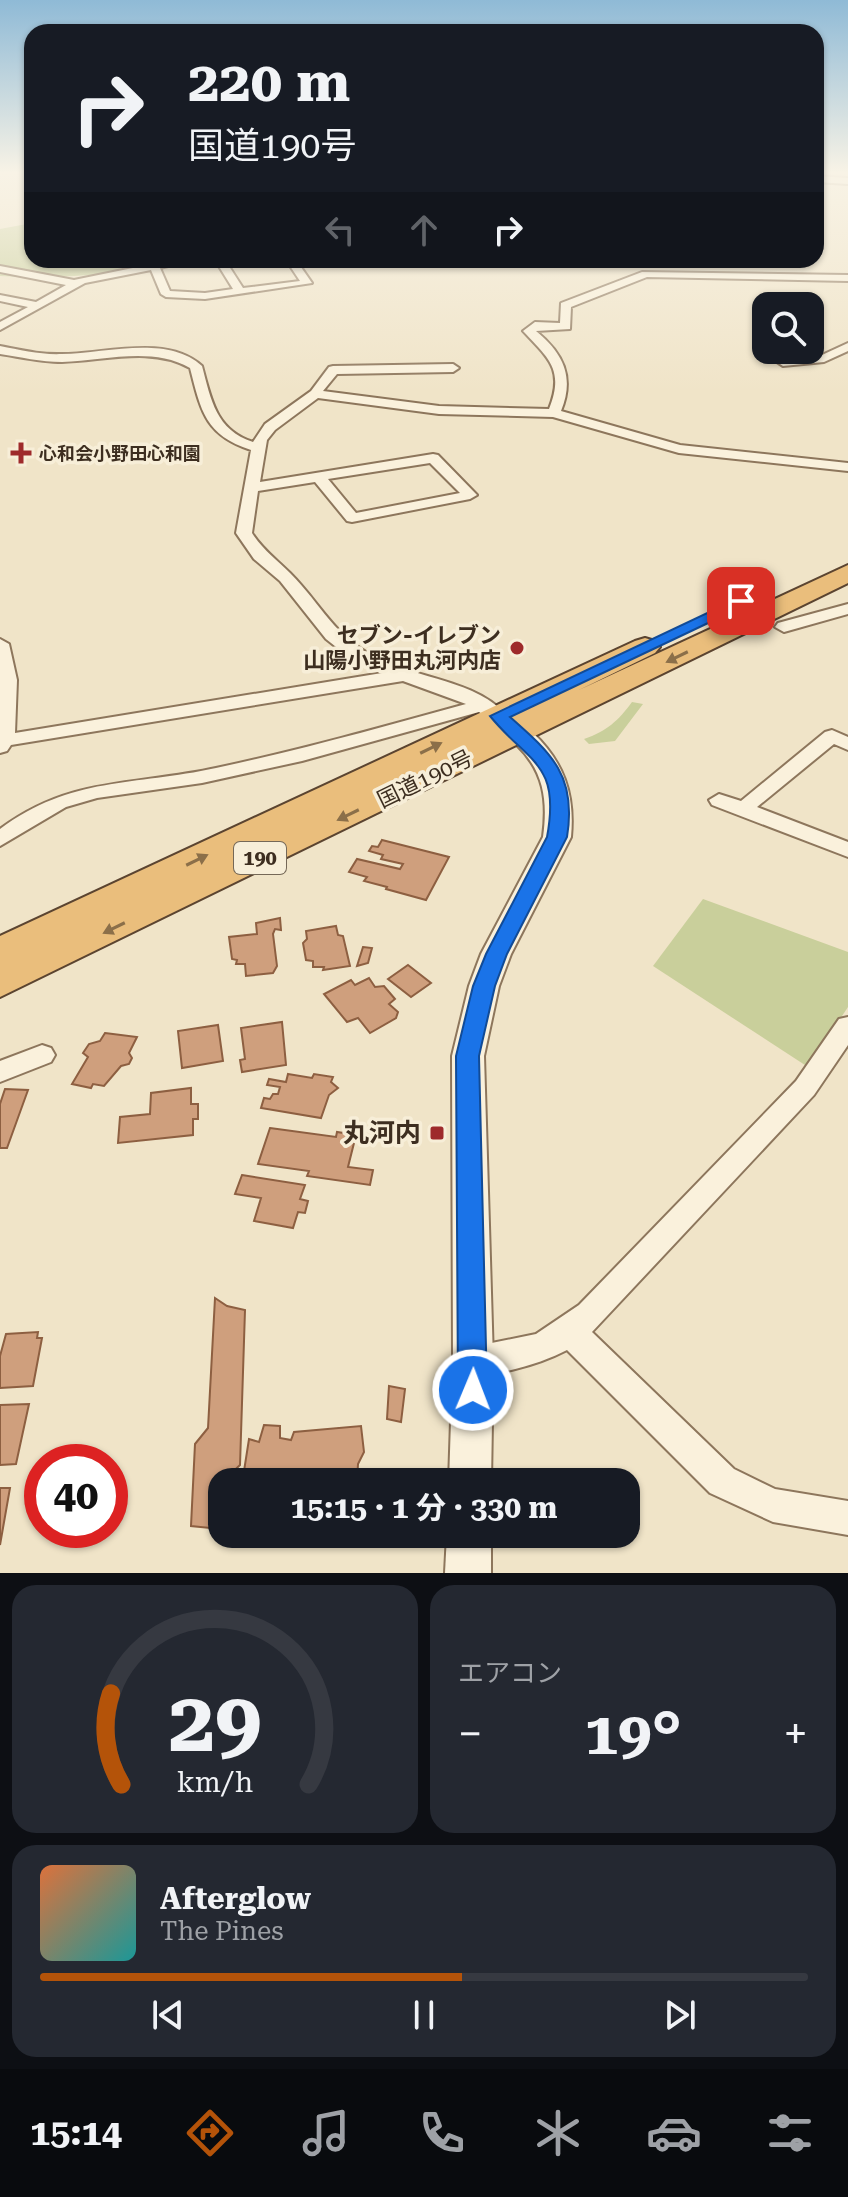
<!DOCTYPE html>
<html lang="ja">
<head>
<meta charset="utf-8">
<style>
  body { margin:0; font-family:"Roboto Serif","Noto Sans JP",serif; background:#242831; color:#f1f3f6; height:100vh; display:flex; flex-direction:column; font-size:30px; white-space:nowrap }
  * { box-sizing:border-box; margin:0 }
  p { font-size:26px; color:#9ea1a6 }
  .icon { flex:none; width:44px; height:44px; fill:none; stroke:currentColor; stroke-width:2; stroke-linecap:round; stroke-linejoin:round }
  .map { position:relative; height:1573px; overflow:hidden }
  .drawer { display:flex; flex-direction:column; gap:12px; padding:12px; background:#0d0f14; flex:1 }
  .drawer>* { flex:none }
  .hud { position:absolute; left:24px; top:24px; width:800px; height:244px; border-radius:24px; box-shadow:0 2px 6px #0004; background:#171b24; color:#f1f3f6; overflow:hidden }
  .controls { position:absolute; left:752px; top:292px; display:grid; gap:16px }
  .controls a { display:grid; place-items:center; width:72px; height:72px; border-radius:16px; background:#171b24; box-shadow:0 2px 6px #0004; font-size:40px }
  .speed { position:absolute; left:24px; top:1444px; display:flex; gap:16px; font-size:40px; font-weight:700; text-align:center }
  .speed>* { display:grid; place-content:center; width:104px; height:104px; border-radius:50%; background:#171b24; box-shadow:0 2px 6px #0004; line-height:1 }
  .speed .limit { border:12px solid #d22; background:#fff; color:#111 }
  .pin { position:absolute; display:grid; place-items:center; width:68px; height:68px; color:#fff; margin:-34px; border-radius:16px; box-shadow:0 4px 12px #0006 }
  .me { position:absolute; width:88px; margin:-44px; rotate:1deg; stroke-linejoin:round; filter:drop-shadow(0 0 6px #0008) }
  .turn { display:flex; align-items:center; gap:28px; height:168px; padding:0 32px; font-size:36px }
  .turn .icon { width:104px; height:104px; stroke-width:2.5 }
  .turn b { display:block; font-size:56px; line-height:68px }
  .lanes { display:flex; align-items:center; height:76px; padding:0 32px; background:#0003; justify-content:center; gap:40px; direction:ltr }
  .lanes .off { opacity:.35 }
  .big { font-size:60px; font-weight:700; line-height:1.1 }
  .drawer .tile { flex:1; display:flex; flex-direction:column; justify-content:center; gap:12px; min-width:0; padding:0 28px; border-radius:24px; background:#242831 }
  .drawer .dial { align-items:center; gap:0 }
  .dial svg { height:208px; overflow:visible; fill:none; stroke:#363941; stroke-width:7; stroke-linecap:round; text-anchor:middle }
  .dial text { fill:#f1f3f6; stroke:none }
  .song { display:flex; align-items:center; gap:24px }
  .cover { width:96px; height:96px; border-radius:12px; background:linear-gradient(135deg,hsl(20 70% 55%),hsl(180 70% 35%)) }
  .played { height:8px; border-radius:4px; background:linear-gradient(90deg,#b45309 55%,#363941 55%) }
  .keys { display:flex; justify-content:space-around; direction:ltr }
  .heat { display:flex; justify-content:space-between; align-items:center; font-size:44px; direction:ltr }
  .drawer .tiles { flex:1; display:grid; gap:12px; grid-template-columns:1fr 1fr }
  .tile:last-child { grid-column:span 2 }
  .trip { position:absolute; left:208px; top:1468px; width:432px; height:80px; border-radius:24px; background:#171b24; box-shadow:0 2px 6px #0004; font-weight:700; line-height:80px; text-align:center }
  .menu { display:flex; height:128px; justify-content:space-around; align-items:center; background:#090b0e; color:#9ea1a6 }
  .menu .icon { width:56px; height:56px }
  .menu .selected { color:#b45309 }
  .menu b { font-size:36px; color:#f1f3f6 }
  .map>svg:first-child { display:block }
  .green { fill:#c9cf9b }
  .building { fill:#cf9f7d; stroke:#8d5f41; stroke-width:2 }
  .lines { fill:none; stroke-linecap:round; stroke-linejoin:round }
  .minor-casing { stroke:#8d765c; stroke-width:4 }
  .tertiary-casing { stroke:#8d765c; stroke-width:4 }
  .trunk-casing { stroke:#5b4430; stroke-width:4 }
  .minor { fill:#faf1dc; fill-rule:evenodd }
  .tertiary { fill:#faf1dc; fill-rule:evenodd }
  .trunk { fill:#eabe7c; fill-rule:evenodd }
  .oneway { fill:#8b6f49 }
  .route { fill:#1a73e8; stroke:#114b97; stroke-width:2 }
  .poi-dot { fill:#9e2a2b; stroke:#f7eed8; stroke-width:3 }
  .labels { text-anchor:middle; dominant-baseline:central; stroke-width:7; stroke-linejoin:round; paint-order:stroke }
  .far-poi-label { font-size:18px; font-weight:bold; fill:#3d2e20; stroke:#f7eed8; text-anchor:start }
  .shield { fill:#f7eed8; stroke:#756857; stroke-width:2 }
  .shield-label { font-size:20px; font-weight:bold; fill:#3d2e20 }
  .poi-label { font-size:22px; font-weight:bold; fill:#3d2e20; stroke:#f7eed8; text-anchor:end }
  .street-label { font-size:22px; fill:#3d2e20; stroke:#f7eed8 }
  .near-poi-label { font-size:26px; font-weight:bold; fill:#3d2e20; stroke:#f7eed8; text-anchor:end }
</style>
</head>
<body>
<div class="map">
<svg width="848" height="1573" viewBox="0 0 848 1573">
  <rect width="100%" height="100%" fill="#f0e4c8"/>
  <g class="green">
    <path d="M32 223V260H184C123 275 62 279 0 276V229Z"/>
    <path d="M632 702 643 704 615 741 589 744 584 739C607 731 618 721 632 702Z"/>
    <polygon points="703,899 848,952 848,1007 808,1067 653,966"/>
  </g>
  <g class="building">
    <polygon points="382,840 449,857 426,900 386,889 387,887 364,881 367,877 349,872 357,859 400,869 403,864 381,859 383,855 369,851 372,846 378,847"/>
    <polygon points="280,918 281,930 275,929 273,934 277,966 273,973 246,976 245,964 236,964 237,960 232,959 229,937 257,934 256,923"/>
    <polygon points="336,926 338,935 343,936 350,966 323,970 324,967 313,967 313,961 306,960 303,943 307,939 306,931"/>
    <polygon points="363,947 372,948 368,963 357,966"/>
    <polygon points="408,965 431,983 411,997 388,979"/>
    <polygon points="369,978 375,987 384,986 395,999 389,1004 398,1012 396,1018 370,1033 358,1018 347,1022 324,994 351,980 355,985"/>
    <polygon points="282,1022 286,1065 242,1072 240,1060 245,1059 241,1028"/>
    <polygon points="218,1025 223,1061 182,1068 178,1031"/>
    <polygon points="105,1033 137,1037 129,1053 132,1058 129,1064 121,1066 104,1086 93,1084 91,1088 72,1084 88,1057 83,1053 89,1044 100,1041"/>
    <polygon points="288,1074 312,1078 314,1074 333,1077 331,1082 338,1088 329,1095 321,1118 261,1108 264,1098 270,1099 273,1094 278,1094 280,1087 267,1085 269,1079 286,1082"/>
    <polygon points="191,1088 191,1104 198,1104 198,1119 193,1119 193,1135 118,1143 120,1117 150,1114 151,1093"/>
    <polygon points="5,1089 28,1090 7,1148 0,1148 0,1104"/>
    <polygon points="270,1128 336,1137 337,1132 356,1135 348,1167 373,1170 370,1185 307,1176 309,1171 258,1164"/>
    <polygon points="242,1175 305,1185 300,1199 308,1201 305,1213 298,1212 293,1228 254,1221 261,1198 235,1194"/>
    <polygon points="215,1298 227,1306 245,1310 240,1465 222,1482 210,1528 191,1526 195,1444 208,1428"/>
    <polygon points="38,1332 37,1338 42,1338 33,1386 0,1388 0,1356 6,1334"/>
    <polygon points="389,1386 405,1389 401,1422 387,1419"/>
    <polygon points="29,1404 16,1464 0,1465 0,1405"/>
    <polygon points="264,1425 280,1426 280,1438 291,1440 294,1432 361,1426 364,1452 358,1464 357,1482 252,1482 254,1474 244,1471 249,1439 259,1442"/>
    <polygon points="0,1488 10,1488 0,1545"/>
  </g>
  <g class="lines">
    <g class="minor-casing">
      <g id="minor">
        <polygon points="816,176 848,178 848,184 816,182"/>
        <polygon points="172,260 193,260 160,268 170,291 205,293 233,289 215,260 225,260 243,288 300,281 286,260 296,260 312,283 205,299 166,297 161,294 151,270 85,283 0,330 0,322 28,307 0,301 0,295 36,302 66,285 0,272 0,266 74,280"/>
        <path d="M642 272 848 275V281L647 277 571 307 570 329 536 331C563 353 575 377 561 411L680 445 848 463V471L679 453 553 417 439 414 318 398 275 430 267 440 260 482 433 454 438 455 477 495 470 499 352 522 347 521 315 482 258 491 252 533C263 550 276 559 290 573 322 605 334 637 378 659 417 678 478 681 507 716L505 720H491L479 712 302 761 202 783 97 798 66 807 0 846V829C71 776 134 786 216 768 300 750 383 727 466 704L403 681 11 745 7 751 0 753V639L9 644 17 680 15 733 382 673 350 658 326 639 280 581 254 559 236 533 251 450C205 435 201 411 190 368 151 346 104 361 62 362 41 362 20 357 0 354V346C21 350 41 355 62 354 104 354 167 334 202 366 211 400 216 430 253 442L265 424 311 391 329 367 333 366 453 364 459 368 453 372 337 374 323 391 439 406 549 409C565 369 548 358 523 331L535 322 560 323 561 303ZM430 463 460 493 356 513 328 479Z"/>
        <polygon points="848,343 848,351 824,362 783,366 777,362 783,358 822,355"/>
        <polygon points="848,604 848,614 784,632 775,627 778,623"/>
        <polygon points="832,730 848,737 848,750 834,744 757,807 848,842 848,857 712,805 709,800 719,794 741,801 825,732"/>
        <path d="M848 1017V1045L814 1095 592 1332 734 1469 775 1489 848 1501V1535L773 1522 710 1493 567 1350C542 1363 489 1381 462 1371L458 1360 462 1349 536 1334 579 1305 796 1081 839 1019Z"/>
        <polygon points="42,1045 51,1048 55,1055 51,1062 0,1082 0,1061"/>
      </g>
    </g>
    <g class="tertiary-casing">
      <g id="tertiary">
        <path d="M501 711C514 714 523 724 532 732 564 762 575 794 571 837L511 954 499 986 484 1056 493 1360 491 1482H449L453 1360 452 1056 469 986 481 954 543 837C548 800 544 771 516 744 507 736 496 728 489 718L492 713Z"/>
        <polygon points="447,1534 491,1534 491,1573 445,1573"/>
      </g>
    </g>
    <g class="trunk-casing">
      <polygon id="trunk" points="848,565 848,583 0,997 0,936 635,641 645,638 655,641 660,647 655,653 579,690"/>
    </g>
    <use href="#minor" class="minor"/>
    <use href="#tertiary" class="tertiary"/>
    <use href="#trunk" class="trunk"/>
  </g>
  <defs><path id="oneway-solid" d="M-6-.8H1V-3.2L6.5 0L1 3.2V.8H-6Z" transform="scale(2)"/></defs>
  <g class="oneway">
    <use href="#oneway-solid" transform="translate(677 657) rotate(154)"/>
    <use href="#oneway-solid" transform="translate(431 748) rotate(-26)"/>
    <use href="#oneway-solid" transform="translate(348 815) rotate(154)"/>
    <use href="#oneway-solid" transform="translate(197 860) rotate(-26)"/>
    <use href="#oneway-solid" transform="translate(114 928) rotate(154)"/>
  </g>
  <linearGradient id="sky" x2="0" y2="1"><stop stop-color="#8fbad6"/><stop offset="0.44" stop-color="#f8f3e6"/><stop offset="1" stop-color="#f8f3e6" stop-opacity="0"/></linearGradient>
  <rect width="848" height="392" fill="url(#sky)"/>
  <path class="route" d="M741 597 746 598V605L510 717C552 754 577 776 567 837L507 954 495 986 479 1056 487 1390 483 1400 473 1404 463 1400 458 1390 456 1056 473 986 486 954 547 837C561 762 528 763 490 716Z"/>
  <g class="poi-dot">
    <path d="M17 441h8v8h8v8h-8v8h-8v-8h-8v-8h8z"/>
    <circle cx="517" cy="648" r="8"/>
    <rect x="429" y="1125" width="16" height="16" rx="4"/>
  </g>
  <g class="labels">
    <g class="far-poi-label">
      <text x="39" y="453">心和会小野田心和園</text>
    </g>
    <rect class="shield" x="234" y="842" width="52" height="32" rx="6"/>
    <g class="shield-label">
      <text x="260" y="858">190</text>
    </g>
    <g class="poi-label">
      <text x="501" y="635">セブン-イレブン<tspan x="501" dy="25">山陽小野田丸河内店</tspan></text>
    </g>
    <g class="street-label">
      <text transform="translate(425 779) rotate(-26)">国道190号</text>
    </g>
    <g class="near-poi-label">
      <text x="421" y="1133">丸河内</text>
    </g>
  </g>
</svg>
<div class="controls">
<a><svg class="icon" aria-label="search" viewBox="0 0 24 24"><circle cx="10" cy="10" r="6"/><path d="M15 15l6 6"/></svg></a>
</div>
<div class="speed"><div class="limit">40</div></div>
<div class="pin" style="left:741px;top:601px;background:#d93025"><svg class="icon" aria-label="arrive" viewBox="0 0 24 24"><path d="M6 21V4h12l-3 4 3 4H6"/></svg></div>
<svg class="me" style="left:473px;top:1390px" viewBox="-20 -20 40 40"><circle r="17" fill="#1a73e8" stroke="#fff" stroke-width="3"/><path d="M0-11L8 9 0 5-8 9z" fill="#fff"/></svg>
<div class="trip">15:15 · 1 分 · 330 m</div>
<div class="hud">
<div class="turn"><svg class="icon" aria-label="right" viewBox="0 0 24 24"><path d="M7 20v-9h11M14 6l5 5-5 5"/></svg><div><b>220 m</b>国道190号</div></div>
<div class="lanes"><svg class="icon off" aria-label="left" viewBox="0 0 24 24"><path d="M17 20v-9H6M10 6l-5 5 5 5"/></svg><svg class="icon off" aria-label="ahead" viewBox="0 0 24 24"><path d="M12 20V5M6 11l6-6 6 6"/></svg><svg class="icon" aria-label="right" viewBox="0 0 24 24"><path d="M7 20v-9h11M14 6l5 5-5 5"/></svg></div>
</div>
</div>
<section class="drawer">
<div class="tiles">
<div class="tile dial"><svg viewBox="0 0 100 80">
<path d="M14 69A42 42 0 1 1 86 69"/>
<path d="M14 69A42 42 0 0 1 10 34" stroke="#b45309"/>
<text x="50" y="56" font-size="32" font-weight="700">29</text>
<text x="50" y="72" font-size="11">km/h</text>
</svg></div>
<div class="tile"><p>エアコン</p>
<div class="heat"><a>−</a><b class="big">19°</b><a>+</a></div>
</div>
<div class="tile">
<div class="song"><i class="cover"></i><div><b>Afterglow</b><p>The Pines</p></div></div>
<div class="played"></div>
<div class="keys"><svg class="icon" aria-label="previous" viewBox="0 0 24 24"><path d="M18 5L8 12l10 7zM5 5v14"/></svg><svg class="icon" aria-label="pause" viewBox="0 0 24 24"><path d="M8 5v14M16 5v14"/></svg><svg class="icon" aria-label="next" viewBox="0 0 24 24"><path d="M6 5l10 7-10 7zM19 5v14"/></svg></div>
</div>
</div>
</section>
<nav class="menu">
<b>15:14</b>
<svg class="icon selected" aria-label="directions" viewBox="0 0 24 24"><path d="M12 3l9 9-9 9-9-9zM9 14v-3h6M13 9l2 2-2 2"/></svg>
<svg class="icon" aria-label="music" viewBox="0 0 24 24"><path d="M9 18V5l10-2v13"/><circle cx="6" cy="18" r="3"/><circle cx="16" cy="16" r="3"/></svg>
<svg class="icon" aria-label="phone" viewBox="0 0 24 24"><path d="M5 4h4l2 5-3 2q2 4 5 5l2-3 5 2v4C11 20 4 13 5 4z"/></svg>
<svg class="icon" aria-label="climate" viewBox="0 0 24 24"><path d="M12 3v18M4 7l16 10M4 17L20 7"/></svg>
<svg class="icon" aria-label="car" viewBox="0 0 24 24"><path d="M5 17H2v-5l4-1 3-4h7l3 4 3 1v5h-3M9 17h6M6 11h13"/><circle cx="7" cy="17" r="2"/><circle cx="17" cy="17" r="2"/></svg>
<svg class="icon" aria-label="filters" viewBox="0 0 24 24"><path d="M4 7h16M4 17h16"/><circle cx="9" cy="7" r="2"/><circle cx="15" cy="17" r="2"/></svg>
</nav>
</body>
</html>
